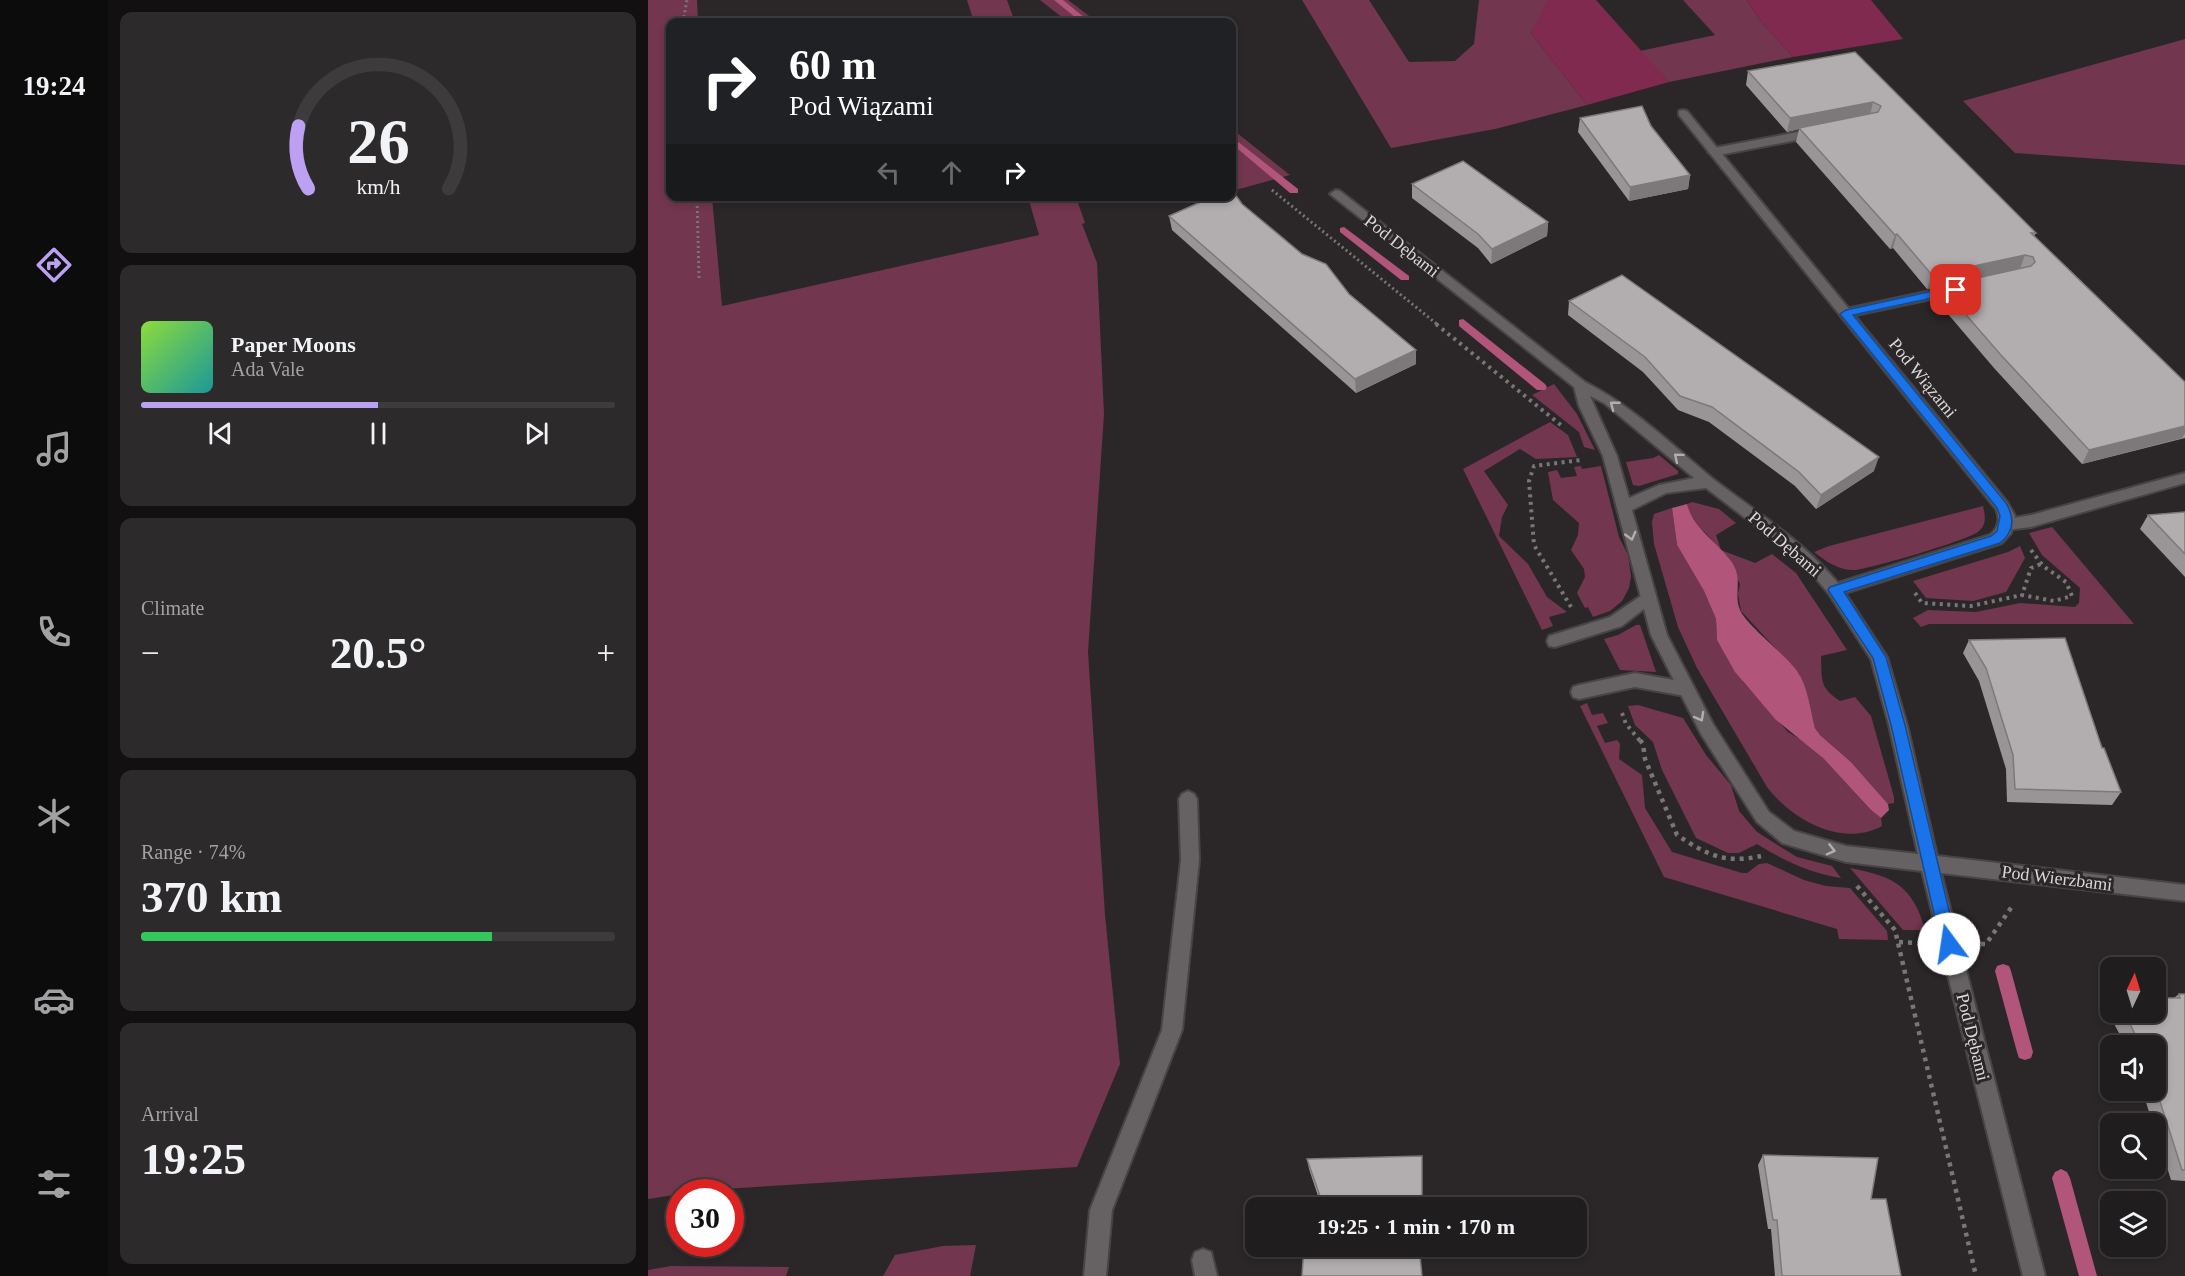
<!DOCTYPE html>
<html lang="en">
<head>
<meta charset="utf-8">
<style>
  body { margin:0; font-family:"Times New Roman",serif; background:#2d2a2b; color:#f1f3f6; height:100vh; display:flex; flex-direction:column; font-size:22px; white-space:nowrap }
  * { box-sizing:border-box; margin:0 }
  p { font-size:20px; color:#a2a2a4 }
  .icon { flex:none; width:33px; height:33px; fill:none; stroke:currentColor; stroke-width:2; stroke-linecap:round; stroke-linejoin:round }
  .map { position:relative; flex:1; overflow:hidden }
  .sheet { display:flex; flex-direction:column; gap:12px; padding:12px; background:#121010; width:540px }
  .sheet>* { flex:none }
  .banner { position:absolute; left:18px; top:18px; width:570px; height:183px; border-radius:12px; box-shadow:0 3px 9px #0003,0 0 0 2px #3d3b3c; background:#202124; color:#fff; overflow:hidden }
  .needle { width:39px; rotate:4deg }
  .tools { position:absolute; left:1452px; top:957px; display:grid; gap:12px }
  .tools a { display:grid; place-items:center; width:66px; height:66px; border-radius:12px; background:#201d1e; box-shadow:0 3px 9px #0003,0 0 0 2px #3d3b3c; font-size:30px }
  .speed { position:absolute; left:18px; top:1179px; display:flex; gap:12px; font-size:30px; font-weight:700; text-align:center }
  .speed>* { display:grid; place-content:center; width:78px; height:78px; border-radius:50%; background:#201d1e; box-shadow:0 3px 9px #0003,0 0 0 2px #3d3b3c; line-height:1 }
  .speed .limit { border:9px solid #d22; background:#fff; color:#111 }
  .pin { position:absolute; display:grid; place-items:center; width:51px; height:51px; color:#fff; margin:-26px; border-radius:12px; box-shadow:0 3px 9px #0006 }
  .me { position:absolute; width:66px; margin:-33px; rotate:346deg; stroke-linejoin:round; filter:drop-shadow(0 0 4px #0008) }
  .turn { display:flex; align-items:center; gap:21px; height:126px; padding:0 24px; font-size:27px }
  .turn .icon { width:78px; height:78px; stroke-width:2.5 }
  .turn b { display:block; font-size:42px; line-height:51px }
  .lanes { display:flex; align-items:center; height:57px; padding:0 24px; background:#0003; justify-content:center; gap:30px; direction:ltr }
  .lanes .off { opacity:.35 }
  .big { font-size:45px; font-weight:600; line-height:1.1 }
  .sheet .card { flex:1; display:flex; flex-direction:column; justify-content:center; gap:9px; min-width:0; padding:0 21px; border-radius:12px; background:#2d2a2b }
  .sheet .dial { align-items:center; gap:0 }
  .dial svg { height:156px; overflow:visible; fill:none; stroke:#3d3b3c; stroke-width:7; stroke-linecap:round; text-anchor:middle }
  .dial text { fill:#f1f3f6; stroke:none }
  .song { display:flex; align-items:center; gap:18px }
  .cover { width:72px; height:72px; border-radius:9px; background:linear-gradient(135deg,hsl(90 70% 55%),hsl(180 70% 35%)) }
  .played { height:6px; border-radius:3px; background:linear-gradient(90deg,#bca0f2 50%,#3d3b3c 50%) }
  .keys { display:flex; justify-content:space-around; direction:ltr }
  .heat { display:flex; justify-content:space-between; align-items:center; font-size:33px; direction:ltr }
  .charge { height:9px; border-radius:4px; background:linear-gradient(90deg,#34c759 74%,#3d3b3c 0) }
  .trip { position:absolute; left:597px; top:1197px; width:342px; height:60px; border-radius:12px; background:#201d1e; box-shadow:0 3px 9px #0003,0 0 0 2px #3d3b3c; font-weight:600; line-height:60px; text-align:center }
  main { display:flex; flex:1; min-height:0 }
  .tabs { display:flex; flex-direction:column; width:108px; justify-content:space-around; align-items:center; background:#0d0c0c; color:#a2a2a4 }
  .tabs .icon { width:42px; height:42px }
  .tabs .current { color:#bca0f2 }
  .tabs b { font-size:27px; color:#f1f3f6 }
  .map>svg:first-child { display:block }
  .green { fill:#72364e }
  .forest { fill:#812a50 }
  .water { fill:#b1557a }
  .lines { fill:none; stroke-linecap:round; stroke-linejoin:round }
  .stream { fill:#b1557a; fill-rule:evenodd }
  .service-casing { stroke:#464444; stroke-width:4 }
  .minor-casing { stroke:#464444; stroke-width:4 }
  .path-far2 { stroke:#797676; stroke-width:3; stroke-dasharray:2 3; stroke-linecap:butt }
  .path-far1 { stroke:#797676; stroke-width:4; stroke-dasharray:3 4.5; stroke-linecap:butt }
  .path { stroke:#797676; stroke-width:4.5; stroke-dasharray:4 5; stroke-linecap:butt }
  .service { fill:#666163; fill-rule:evenodd }
  .minor { fill:#666163; fill-rule:evenodd }
  .wall { fill:#999596 }
  .shaded-wall { fill:#7d797a }
  .building { fill:#b2adaf; stroke:#7d797a; stroke-width:1.5 }
  .oneway { stroke:#b1aeae }
  .route { fill:#1a73e8; stroke:#114b97; stroke-width:1.5 }
  .labels { text-anchor:middle; dominant-baseline:central; stroke-width:6; stroke-linejoin:round; paint-order:stroke }
  .street-label { font-size:18px; fill:#d9d7d7; stroke:#2b2728 }
</style>
</head>
<body>
<main>
<nav class="tabs">
<b>19:24</b>
<svg class="icon current" aria-label="directions" viewBox="0 0 24 24"><path d="M12 3l9 9-9 9-9-9zM9 14v-3h6M13 9l2 2-2 2"/></svg>
<svg class="icon" aria-label="music" viewBox="0 0 24 24"><path d="M9 18V5l10-2v13"/><circle cx="6" cy="18" r="3"/><circle cx="16" cy="16" r="3"/></svg>
<svg class="icon" aria-label="phone" viewBox="0 0 24 24"><path d="M5 4h4l2 5-3 2q2 4 5 5l2-3 5 2v4C11 20 4 13 5 4z"/></svg>
<svg class="icon" aria-label="climate" viewBox="0 0 24 24"><path d="M12 3v18M4 7l16 10M4 17L20 7"/></svg>
<svg class="icon" aria-label="car" viewBox="0 0 24 24"><path d="M5 17H2v-5l4-1 3-4h7l3 4 3 1v5h-3M9 17h6M6 11h13"/><circle cx="7" cy="17" r="2"/><circle cx="17" cy="17" r="2"/></svg>
<svg class="icon" aria-label="filters" viewBox="0 0 24 24"><path d="M4 7h16M4 17h16"/><circle cx="9" cy="7" r="2"/><circle cx="15" cy="17" r="2"/></svg>
</nav>
<section class="sheet">
<div class="card dial"><svg viewBox="0 0 100 80">
<path d="M14 69A42 42 0 1 1 86 69"/>
<path d="M14 69A42 42 0 0 1 9 37" stroke="#bca0f2"/>
<text x="50" y="56" font-size="32" font-weight="700">26</text>
<text x="50" y="72" font-size="11">km/h</text>
</svg></div>
<div class="card">
<div class="song"><i class="cover"></i><div><b>Paper Moons</b><p>Ada Vale</p></div></div>
<div class="played"></div>
<div class="keys"><svg class="icon" aria-label="previous" viewBox="0 0 24 24"><path d="M18 5L8 12l10 7zM5 5v14"/></svg><svg class="icon" aria-label="pause" viewBox="0 0 24 24"><path d="M8 5v14M16 5v14"/></svg><svg class="icon" aria-label="next" viewBox="0 0 24 24"><path d="M6 5l10 7-10 7zM19 5v14"/></svg></div>
</div>
<div class="card"><p>Climate</p>
<div class="heat"><a>−</a><b class="big">20.5°</b><a>+</a></div>
</div>
<div class="card"><p>Range · 74%</p><b class="big">370 km</b><div class="charge"></div></div>
<div class="card"><p>Arrival</p><b class="big">19:25</b></div>
</section>
<div class="map">
<svg width="1537" height="1276" viewBox="0 0 1537 1276">
  <rect width="100%" height="100%" fill="#2b2728"/>
  <g class="green">
    <polygon points="0,0 49,0 50,22 22,22 22,196 64,197 74,306 391,235 380,197 428,197 437,223 434,224 449,263 456,414 440,652 457,915 472,1064 429,1167 58,1190 0,1199"/>
    <polygon points="319,0 359,0 367,22 326,22"/>
    <polygon points="392,0 420,0 449,22 420,22"/>
    <polygon points="654,0 721,0 761,62 807,61 826,44 831,0 899,0 900,2 883,33 939,105 847,129 743,148"/>
    <polygon points="1035,0 1099,0 1111,19 1145,57 1021,82 992,51 1067,35"/>
    <polygon points="1537,39 1537,165 1367,153 1315,101"/>
    <polygon points="584,129 642,175 584,191"/>
    <polygon points="906,384 929,414 947,450 936,447 931,432 884,395"/>
    <polygon points="902,422 920,435 929,457 888,459 872,449 836,471 860,505 854,517 851,536 880,564 899,597 919,612 901,617 905,626 894,630 815,469"/>
    <polygon points="1011,455 1030,471 1030,474 991,486 985,485 978,462 1005,458"/>
    <polygon points="933,466 934,469 953,466 971,537 980,555 983,576 981,588 974,601 962,611 945,617 940,607 937,608 929,593 937,577 936,569 923,550 930,535 931,523 905,500 900,472 909,470 913,478 929,476 926,467"/>
    <path d="M1044 502 1071 509 1088 523 1068 535 1073 550 1107 563 1124 554 1148 573 1199 650 1173 656C1174 680 1171 687 1192 701L1207 697 1223 716 1246 797V803L1240 804 1203 762 1172 735 1167 728 1151 674 1093 611 1090 594 1092 584 1073 550 1049 524 1041 512 1039 504Z"/>
    <path d="M1335 506C1337 515 1339 524 1331 531 1322 540 1223 568 1208 570 1191 571 1179 562 1166 552L1181 546Z"/>
    <path d="M1024 508 1029 545 1056 591 1068 619 1069 640 1096 683 1140 732 1160 744 1175 758 1223 810 1233 818 1234 826C1194 848 1144 820 1119 787L1049 668 1030 627 1006 544 1004 522 1006 514Z"/>
    <polygon points="1404,527 1486,624 1281,624 1273,627 1265,618 1280,610 1328,612 1372,603 1427,607 1431,603 1432,588 1394,555 1381,533"/>
    <polygon points="1372,546 1377,558 1358,592 1325,601 1278,598 1265,581 1360,552"/>
    <polygon points="988,625 992,625 1008,672 972,670 956,639 970,635"/>
    <polygon points="939,703 944,715 955,713 960,723 949,726 957,743 969,740 972,744 971,759 994,775 997,808 1024,852 1094,873 1099,873 1111,864 1119,863 1156,880 1178,886 1202,888 1239,931 1240,940 1191,939 1189,929 1016,877 932,706"/>
    <path d="M990 705 1035 718 1058 755 1083 785 1091 811 1109 832 1149 857 1184 866 1193 878C1162 873 1136 861 1109 844L1091 853H1080L1048 838 1014 770 1005 742 987 725 980 706Z"/>
    <path d="M1202 868C1245 876 1265 886 1277 930H1255Z"/>
    <polygon points="328,1245 322,1276 235,1276 247,1255 295,1246"/>
    <polygon points="23,1266 141,1267 138,1276 0,1276 0,1270"/>
  </g>
  <g class="forest">
    <polygon points="899,0 948,0 1021,82 939,105 883,33"/>
    <polygon points="1099,0 1223,0 1255,39 1145,57 1111,19"/>
  </g>
  <path class="water" d="M1039 504C1045 528 1069 542 1083 561 1096 579 1085 593 1092 610 1099 626 1136 653 1149 671 1160 686 1162 710 1167 728L1172 735 1203 762 1240 804 1241 810 1233 818 1223 810 1175 758 1128 720 1087 672 1069 640 1068 619 1056 591 1029 545 1024 508Z"/>
  <g class="lines">
    <g class="stream">
      <polygon points="406,0 415,0 442,22 433,22"/>
      <polygon points="584,137 650,189 650,193 642,193 584,144"/>
      <polygon points="696,227 761,276 761,280 753,280 692,232 692,228"/>
      <polygon points="815,319 897,384 899,387 897,390 889,390 811,326 811,320"/>
      <polygon points="1355,964 1361,966 1363,971 1385,1052 1383,1058 1377,1060 1371,1058 1369,1052 1347,971 1349,966"/>
      <polygon points="1413,1169 1419,1172 1422,1178 1449,1276 1431,1276 1404,1178 1407,1172"/>
    </g>
    <g class="service-casing">
      <g id="service">
        <polygon points="1171,128 1177,132 1175,135 1066,156 1060,152 1066,148"/>
        <polygon points="1311,285 1318,289 1316,292 1198,317 1191,313 1198,309"/>
        <polygon points="1537,473 1537,483 1383,527 1359,530 1354,528 1351,524 1354,520 1383,515"/>
        <polygon points="1000,591 1006,593 1008,597 1006,601 974,626 907,647 901,646 899,641 901,636 962,617"/>
        <polygon points="987,673 1037,682 1043,684 1045,689 1043,694 1037,696 987,687 931,699 925,697 923,692 925,687 931,685"/>
        <polygon points="540,791 546,794 549,799 551,860 534,1030 464,1210 458,1276 436,1276 442,1210 514,1030 533,860 531,799 534,794"/>
      </g>
    </g>
    <g class="minor-casing">
      <g id="minor">
        <path d="M1035 110 1039 111 1359 502 1367 516 1363 533 1354 543 1197 593 1239 657 1259 725 1289 856 1537 885V901L1293 873 1397 1276H1375L1274 871 1198 862 1134 843 1109 822 1053 734 1003 635 955 456 931 406 926 387 682 194 688 190 692 191 937 382C984 406 1023 444 1064 478 1108 512 1154 540 1190 583L1342 535C1351 528 1352 518 1348 509L1031 115V111ZM942 396 956 403 1046 478 1011 485 981 498 969 456ZM1058 488 1143 553 1165 575 1181 594 1223 659 1241 725 1270 854 1198 846 1146 831 1121 812 1065 724 1019 635 984 510 1018 493Z"/>
        <polygon points="555,1249 563,1252 569,1276 547,1276 544,1260 547,1252"/>
      </g>
    </g>
    <g class="path-far2">
      <polyline points="35,22 39,0"/>
      <polyline points="624,190 790,325"/>
      <polyline points="49,196 51,279"/>
    </g>
    <g class="path-far1">
      <polyline points="788,324 914,426"/>
      <polyline points="1383,550 1395,566 1418,582 1424,596 1406,601 1374,595 1383,568 1393,564"/>
      <polyline points="1267,593 1274,603 1323,606 1374,595"/>
      <polyline points="923,607 886,545 881,481 886,466 933,460"/>
      <polyline points="974,713 978,724 993,742"/>
    </g>
    <g class="path">
      <path d="M992 740 995 744 997 759 1029 835C1059 855 1077 864 1113 856"/>
      <polyline points="1209,886 1247,930 1328,1276"/>
      <polyline points="1251,942 1270,943"/>
      <polyline points="1333,944 1338,944 1365,905"/>
    </g>
    <use href="#service" class="service"/>
    <use href="#minor" class="minor"/>
  </g>
  <g class="wall">
    <polygon points="1207,52 1388,233 1386,236 1537,382 1537,438 1434,464 1346,368 1288,300 1292,286 1279,289 1245,248 1242,249 1148,142 1151,129 1139,132 1098,85 1100,71"/>
    <polygon points="932,118 1003,126 1042,175 1040,189 981,201 930,132"/>
    <polygon points="764,184 900,222 899,236 843,264 830,248 764,198"/>
    <polygon points="594,204 701,294 768,364 708,393 524,230 521,216"/>
    <polygon points="921,301 1226,471 1168,509 1147,486 1061,422 1030,410 995,372 920,315"/>
    <polygon points="1537,512 1537,577 1492,529 1500,515"/>
    <polygon points="1321,640 1454,748 1473,792 1464,805 1359,802 1358,769 1331,681 1315,653"/>
    <polygon points="1531,994 1537,994 1537,1181 1523,1180 1508,1132 1508,1124 1505,1124 1494,1090 1508,1090 1508,1046 1478,1046 1458,1009 1462,1004 1462,1012 1508,1012"/>
    <polygon points="1115,1155 1223,1199 1253,1276 1127,1276 1123,1229 1120,1229 1110,1165"/>
    <polygon points="774,1156 671,1199 661,1169 659,1159"/>
  </g>
  <g class="shaded-wall">
    <polygon points="1225,102 1222,116 1151,128 1151,129 1139,132 1142,118"/>
    <polygon points="1042,175 1040,189 981,201 982,187"/>
    <polygon points="900,222 899,236 843,264 844,249"/>
    <polygon points="1249,234 1245,248 1242,249 1247,235"/>
    <polygon points="1377,255 1372,269 1279,289 1284,275"/>
    <polygon points="768,350 768,364 708,393 707,379"/>
    <polygon points="1537,426 1537,433 1534,438 1434,464 1441,450"/>
    <polygon points="1231,457 1226,471 1168,509 1173,495"/>
  </g>
  <g class="building">
    <polygon points="1207,52 1388,233 1383,233 1537,382 1537,426 1441,450 1352,354 1293,286 1383,266 1387,262 1385,257 1377,255 1284,275 1249,234 1247,235 1151,128 1230,112 1233,106 1225,102 1142,118 1100,71"/>
    <polygon points="994,106 1003,126 1042,175 982,187 932,118"/>
    <polygon points="815,161 900,222 844,249 830,234 764,184"/>
    <polygon points="584,190 594,204 654,254 678,264 701,294 768,350 707,379 521,216 566,196 584,196"/>
    <polygon points="974,275 1231,457 1173,495 1151,472 1064,407 1032,396 997,357 921,301"/>
    <polygon points="1537,512 1537,554 1500,515"/>
    <polygon points="1417,638 1454,748 1456,748 1473,792 1367,789 1365,755 1338,668 1321,640"/>
    <polygon points="1531,994 1537,994 1537,1170 1534,1170 1508,1089 1508,1046 1493,1046 1476,1012 1508,1012 1508,998 1532,998"/>
    <polygon points="1115,1155 1230,1158 1223,1199 1238,1199 1253,1276 1134,1276 1129,1220 1125,1220"/>
    <polygon points="774,1156 774,1208 657,1208 658,1199 673,1199 659,1159"/>
    <polygon points="656,1246 771,1246 774,1276 654,1276"/>
  </g>
  <defs><path id="oneway-chevron" d="M-2-3.5L2.5 0L-2 3.5" fill="none" stroke-width="1.6" stroke-linecap="round" stroke-linejoin="round" transform="scale(1.5)"/></defs>
  <g class="oneway">
    <use href="#oneway-chevron" transform="translate(966 405) rotate(-142)"/>
    <use href="#oneway-chevron" transform="translate(1030 457) rotate(-140)"/>
    <use href="#oneway-chevron" transform="translate(983 536) rotate(75)"/>
    <use href="#oneway-chevron" transform="translate(1052 717) rotate(61)"/>
    <use href="#oneway-chevron" transform="translate(1183 850) rotate(14)"/>
  </g>
  <path class="route" d="M1308 286 1312 287V292L1205 315 1358 503C1367 518 1366 532 1352 543L1196 592 1238 657 1257 725 1309 944 1307 949 1301 951 1295 949 1293 944 1243 725 1225 658 1180 590 1182 587 1343 536 1349 531 1352 516 1349 508 1192 314 1198 310Z"/>
  <g class="labels">
    <g class="street-label">
      <text transform="translate(754 246) rotate(38)">Pod Dębami</text>
      <text transform="translate(1275 378) rotate(51)">Pod Wiązami</text>
      <text transform="translate(1137 544) rotate(41)">Pod Dębami</text>
      <text transform="translate(1409 878) rotate(7)">Pod Wierzbami</text>
      <text transform="translate(1325 1037) rotate(76)">Pod Dębami</text>
    </g>
  </g>
</svg>
<div class="tools">
<a><svg class="needle" viewBox="-14 -14 28 28"><path d="M0-13l5 13h-10z" fill="#e53935"/><path d="M0 13l5-13h-10z" fill="#a2a2a4"/></svg></a>
<a><svg class="icon" aria-label="sound" viewBox="0 0 24 24"><path d="M4 9h4l5-4v14l-5-4H4zM17 9q2 3 0 6"/></svg></a>
<a><svg class="icon" aria-label="search" viewBox="0 0 24 24"><circle cx="10" cy="10" r="6"/><path d="M15 15l6 6"/></svg></a>
<a><svg class="icon" aria-label="layers" viewBox="0 0 24 24"><path d="M12 4l9 5-9 5-9-5zM3 14l9 5 9-5"/></svg></a>
</div>
<div class="speed"><div class="limit">30</div></div>
<div class="pin" style="left:1308px;top:290px;background:#d93025"><svg class="icon" aria-label="arrive" viewBox="0 0 24 24"><path d="M6 21V4h12l-3 4 3 4H6"/></svg></div>
<svg class="me" style="left:1301px;top:944px" viewBox="-20 -20 40 40"><circle r="19" fill="#fff"/><path d="M0-13L10 11 0 6-10 11z" fill="#1a73e8"/></svg>
<div class="trip">19:25 · 1 min · 170 m</div>
<div class="banner">
<div class="turn"><svg class="icon" aria-label="right" viewBox="0 0 24 24"><path d="M7 20v-9h11M14 6l5 5-5 5"/></svg><div><b>60 m</b>Pod Wiązami</div></div>
<div class="lanes"><svg class="icon off" aria-label="left" viewBox="0 0 24 24"><path d="M17 20v-9H6M10 6l-5 5 5 5"/></svg><svg class="icon off" aria-label="ahead" viewBox="0 0 24 24"><path d="M12 20V5M6 11l6-6 6 6"/></svg><svg class="icon" aria-label="right" viewBox="0 0 24 24"><path d="M7 20v-9h11M14 6l5 5-5 5"/></svg></div>
</div>
</div>
</main>
</body>
</html>
